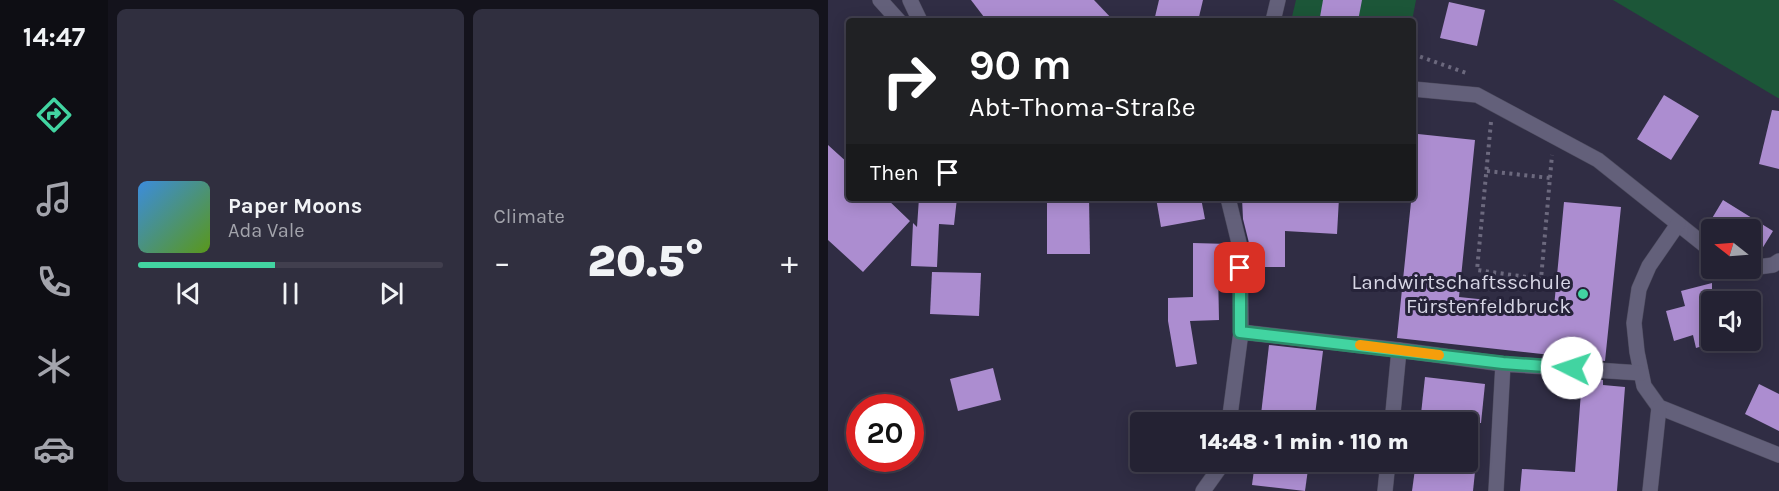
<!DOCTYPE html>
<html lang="en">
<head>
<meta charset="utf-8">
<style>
  body { margin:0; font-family:Karla,sans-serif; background:#302f3f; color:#f1f3f6; height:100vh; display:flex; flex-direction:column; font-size:22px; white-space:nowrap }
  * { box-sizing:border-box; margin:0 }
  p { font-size:20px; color:#a3a4ac }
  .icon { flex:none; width:33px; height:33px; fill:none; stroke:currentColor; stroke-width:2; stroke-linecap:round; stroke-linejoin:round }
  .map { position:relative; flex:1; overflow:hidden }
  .sheet { display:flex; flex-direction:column; gap:9px; padding:9px; background:#14131c; width:720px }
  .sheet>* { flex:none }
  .guide { position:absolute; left:18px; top:18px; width:570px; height:183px; border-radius:6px; box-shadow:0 3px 15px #0003,0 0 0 2px #413f4e; background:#202124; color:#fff; overflow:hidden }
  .needle { width:39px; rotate:287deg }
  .tools { position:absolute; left:873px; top:219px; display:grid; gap:12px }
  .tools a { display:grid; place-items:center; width:60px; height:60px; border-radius:6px; background:#242233; box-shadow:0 3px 15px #0003,0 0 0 2px #413f4e; font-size:30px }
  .speed { position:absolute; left:18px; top:394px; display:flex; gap:12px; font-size:30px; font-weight:700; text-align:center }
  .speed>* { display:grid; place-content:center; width:78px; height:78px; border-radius:50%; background:#242233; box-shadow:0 3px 15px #0003,0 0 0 2px #413f4e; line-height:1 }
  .speed .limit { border:9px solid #d22; background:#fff; color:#111 }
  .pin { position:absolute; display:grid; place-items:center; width:51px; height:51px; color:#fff; margin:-26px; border-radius:12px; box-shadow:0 3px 9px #0006 }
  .me { position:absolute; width:66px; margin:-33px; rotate:274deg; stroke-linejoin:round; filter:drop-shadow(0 0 4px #0008) }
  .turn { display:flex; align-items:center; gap:21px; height:126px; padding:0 24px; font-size:27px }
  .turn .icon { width:78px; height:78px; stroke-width:2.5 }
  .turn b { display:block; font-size:42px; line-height:51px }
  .then { display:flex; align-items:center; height:57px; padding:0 24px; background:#0003; gap:12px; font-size:22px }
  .big { font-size:45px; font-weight:800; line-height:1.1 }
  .sheet .tile { flex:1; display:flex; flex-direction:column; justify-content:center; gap:9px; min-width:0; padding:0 21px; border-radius:9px; background:#302f3f }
  .song { display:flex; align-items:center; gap:18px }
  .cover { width:72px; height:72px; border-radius:9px; background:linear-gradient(135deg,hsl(210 70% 55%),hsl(90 70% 35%)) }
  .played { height:6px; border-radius:3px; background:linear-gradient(90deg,#42d4a1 45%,#413f4e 45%) }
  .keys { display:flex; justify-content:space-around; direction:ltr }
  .heat { display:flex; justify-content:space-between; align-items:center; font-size:33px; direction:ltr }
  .sheet .tiles { flex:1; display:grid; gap:9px; grid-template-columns:repeat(2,1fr) }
  .trip { position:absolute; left:302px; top:412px; width:348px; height:60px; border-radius:6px; background:#242233; box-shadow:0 3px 15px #0003,0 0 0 2px #413f4e; font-weight:800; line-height:60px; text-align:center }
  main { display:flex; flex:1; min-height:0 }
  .tabs { display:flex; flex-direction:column; width:108px; justify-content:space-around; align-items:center; background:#0e0e14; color:#a3a4ac }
  .tabs .icon { width:42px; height:42px }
  .tabs .active { color:#42d4a1 }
  .tabs b { font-size:27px; color:#f1f3f6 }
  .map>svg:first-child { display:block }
  .green { fill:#1c5638 }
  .building { fill:#ac8dd0 }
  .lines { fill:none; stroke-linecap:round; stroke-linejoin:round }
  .minor-casing { stroke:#4d4b5e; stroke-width:16 }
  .path { stroke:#6c697e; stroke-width:4; stroke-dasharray:3 4.5; stroke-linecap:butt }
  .minor { stroke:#63607a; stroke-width:15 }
  .route-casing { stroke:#2b8a69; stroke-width:15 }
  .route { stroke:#42d4a1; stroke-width:10 }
  .slow { stroke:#f59e0b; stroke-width:10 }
  .poi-dot { fill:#42d4a1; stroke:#262339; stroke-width:2 }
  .labels { text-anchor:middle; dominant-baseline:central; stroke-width:6; stroke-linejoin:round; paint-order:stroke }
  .poi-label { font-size:21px; fill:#d7d6e5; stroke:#262339; text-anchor:end }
</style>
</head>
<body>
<main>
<nav class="tabs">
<b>14:47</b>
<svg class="icon active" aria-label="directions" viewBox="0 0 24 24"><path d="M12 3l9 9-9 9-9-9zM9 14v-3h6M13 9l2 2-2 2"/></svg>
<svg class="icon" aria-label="music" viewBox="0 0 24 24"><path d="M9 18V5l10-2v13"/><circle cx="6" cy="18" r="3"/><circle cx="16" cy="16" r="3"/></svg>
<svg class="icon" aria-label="phone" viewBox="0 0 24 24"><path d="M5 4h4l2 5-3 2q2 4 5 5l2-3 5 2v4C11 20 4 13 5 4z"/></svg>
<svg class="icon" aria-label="climate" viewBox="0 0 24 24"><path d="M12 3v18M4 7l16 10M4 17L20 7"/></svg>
<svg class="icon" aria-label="car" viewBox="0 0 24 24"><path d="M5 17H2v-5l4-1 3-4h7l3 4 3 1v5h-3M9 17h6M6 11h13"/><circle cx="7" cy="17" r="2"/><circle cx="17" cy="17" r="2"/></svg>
</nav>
<section class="sheet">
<div class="tiles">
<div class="tile">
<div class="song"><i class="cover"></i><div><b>Paper Moons</b><p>Ada Vale</p></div></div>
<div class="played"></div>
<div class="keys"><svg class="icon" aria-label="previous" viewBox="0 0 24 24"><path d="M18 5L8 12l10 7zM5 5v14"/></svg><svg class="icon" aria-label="pause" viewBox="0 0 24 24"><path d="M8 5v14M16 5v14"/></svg><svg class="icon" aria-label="next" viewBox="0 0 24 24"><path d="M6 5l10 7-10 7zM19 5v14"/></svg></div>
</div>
<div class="tile"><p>Climate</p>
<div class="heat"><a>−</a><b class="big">20.5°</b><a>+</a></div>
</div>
</div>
</section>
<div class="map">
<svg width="951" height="491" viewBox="0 0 951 491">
  <rect width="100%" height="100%" fill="#302d44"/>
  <g class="green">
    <polygon points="468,0 588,0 584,21 463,21"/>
    <polygon points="785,0 951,0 951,98 950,98"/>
  </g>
  <g class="building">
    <polygon points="143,0 266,0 286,21 159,21"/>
    <polygon points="331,0 375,0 370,21 326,21"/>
    <polygon points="495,0 534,0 530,21 513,21 492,17"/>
    <polygon points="621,2 657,10 649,46 612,38"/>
    <polygon points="836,95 871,116 843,160 809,139"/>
    <polygon points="944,110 951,111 951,169 931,164"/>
    <polygon points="590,134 647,140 631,297 726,307 736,202 793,207 777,361 569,338"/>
    <polygon points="0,145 21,164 21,198 58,198 82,221 35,272 0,240"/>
    <polygon points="91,198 129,198 126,225 111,224 109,267 83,266 85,223 89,227"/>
    <polygon points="219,198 261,198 262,254 219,254"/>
    <polygon points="328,198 373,198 377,219 333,227"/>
    <polygon points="414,198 511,198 509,234 457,231 457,267 422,267 422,247 415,219"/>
    <polygon points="895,200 945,231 929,257 922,258 922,230 877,230"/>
    <polygon points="365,243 401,244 402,267 390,270 391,320 362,321 369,364 348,367 340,321 340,298 365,297"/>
    <polygon points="104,272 153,273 151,316 102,314"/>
    <polygon points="884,283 884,343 868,348 865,335 846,341 838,311 857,306 853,291"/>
    <polygon points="441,345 495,351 486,423 432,423"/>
    <polygon points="165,368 173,400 130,411 122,379"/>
    <polygon points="597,377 657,384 653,423 592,423"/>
    <polygon points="754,379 775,380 775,385 797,387 789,491 692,491 694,469 747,472"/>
    <polygon points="931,384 951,394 951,431 917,414"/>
    <polygon points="427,462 481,462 477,491 424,485"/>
    <polygon points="588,462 648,462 645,491 584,491"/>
  </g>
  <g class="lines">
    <g class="minor-casing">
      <g id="minor">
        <polyline points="52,0 71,21"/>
        <polyline points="82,0 92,21"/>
        <polyline points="445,21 450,0"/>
        <polyline points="585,89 649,95 770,160 884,251"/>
        <polyline points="400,198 412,247 413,332 401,423"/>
        <polyline points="850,224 821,266 811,289 806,323 809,352 816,386 831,407 951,455"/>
        <polyline points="906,268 918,268"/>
        <polyline points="922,268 945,265 951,261"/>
        <polyline points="413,332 571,350 564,423"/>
        <polyline points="571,350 675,364"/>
        <polyline points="375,491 390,470 392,462"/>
        <polyline points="557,491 560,462"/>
        <polyline points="668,491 675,364 813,373"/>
        <polyline points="822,491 831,407"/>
      </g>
    </g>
    <g class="path">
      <polyline points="585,54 638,73"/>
      <polyline points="663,122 649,270 713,279 724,155"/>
      <polyline points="659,171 722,178"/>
    </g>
    <use href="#minor" class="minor"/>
  </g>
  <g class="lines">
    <g class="route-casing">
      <polyline id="route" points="412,268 412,332 675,363 744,368"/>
    </g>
    <use href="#route" class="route"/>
    <polyline class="slow" points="532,345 611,355"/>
  </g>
  <circle class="poi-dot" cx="755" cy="294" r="6"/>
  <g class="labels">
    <g class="poi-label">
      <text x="743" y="282">Landwirtschaftsschule<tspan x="743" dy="24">Fürstenfeldbruck</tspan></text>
    </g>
  </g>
</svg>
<div class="tools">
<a><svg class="needle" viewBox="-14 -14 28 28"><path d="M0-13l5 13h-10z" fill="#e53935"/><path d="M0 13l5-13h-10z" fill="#a3a4ac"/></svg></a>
<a><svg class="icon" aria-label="sound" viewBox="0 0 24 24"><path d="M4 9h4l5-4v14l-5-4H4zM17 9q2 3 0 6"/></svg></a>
</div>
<div class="speed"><div class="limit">20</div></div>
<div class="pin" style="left:412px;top:268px;background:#d93025"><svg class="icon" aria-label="arrive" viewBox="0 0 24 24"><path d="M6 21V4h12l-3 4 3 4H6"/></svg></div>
<svg class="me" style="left:744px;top:368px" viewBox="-20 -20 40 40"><circle r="19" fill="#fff"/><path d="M0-13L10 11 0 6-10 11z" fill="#42d4a1"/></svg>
<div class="trip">14:48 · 1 min · 110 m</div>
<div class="guide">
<div class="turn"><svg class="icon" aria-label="right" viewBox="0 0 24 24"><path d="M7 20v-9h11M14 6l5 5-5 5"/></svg><div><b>90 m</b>Abt-Thoma-Straße</div></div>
<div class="then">Then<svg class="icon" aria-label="arrive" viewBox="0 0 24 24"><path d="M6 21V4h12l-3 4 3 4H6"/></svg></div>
</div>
</div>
</main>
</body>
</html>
